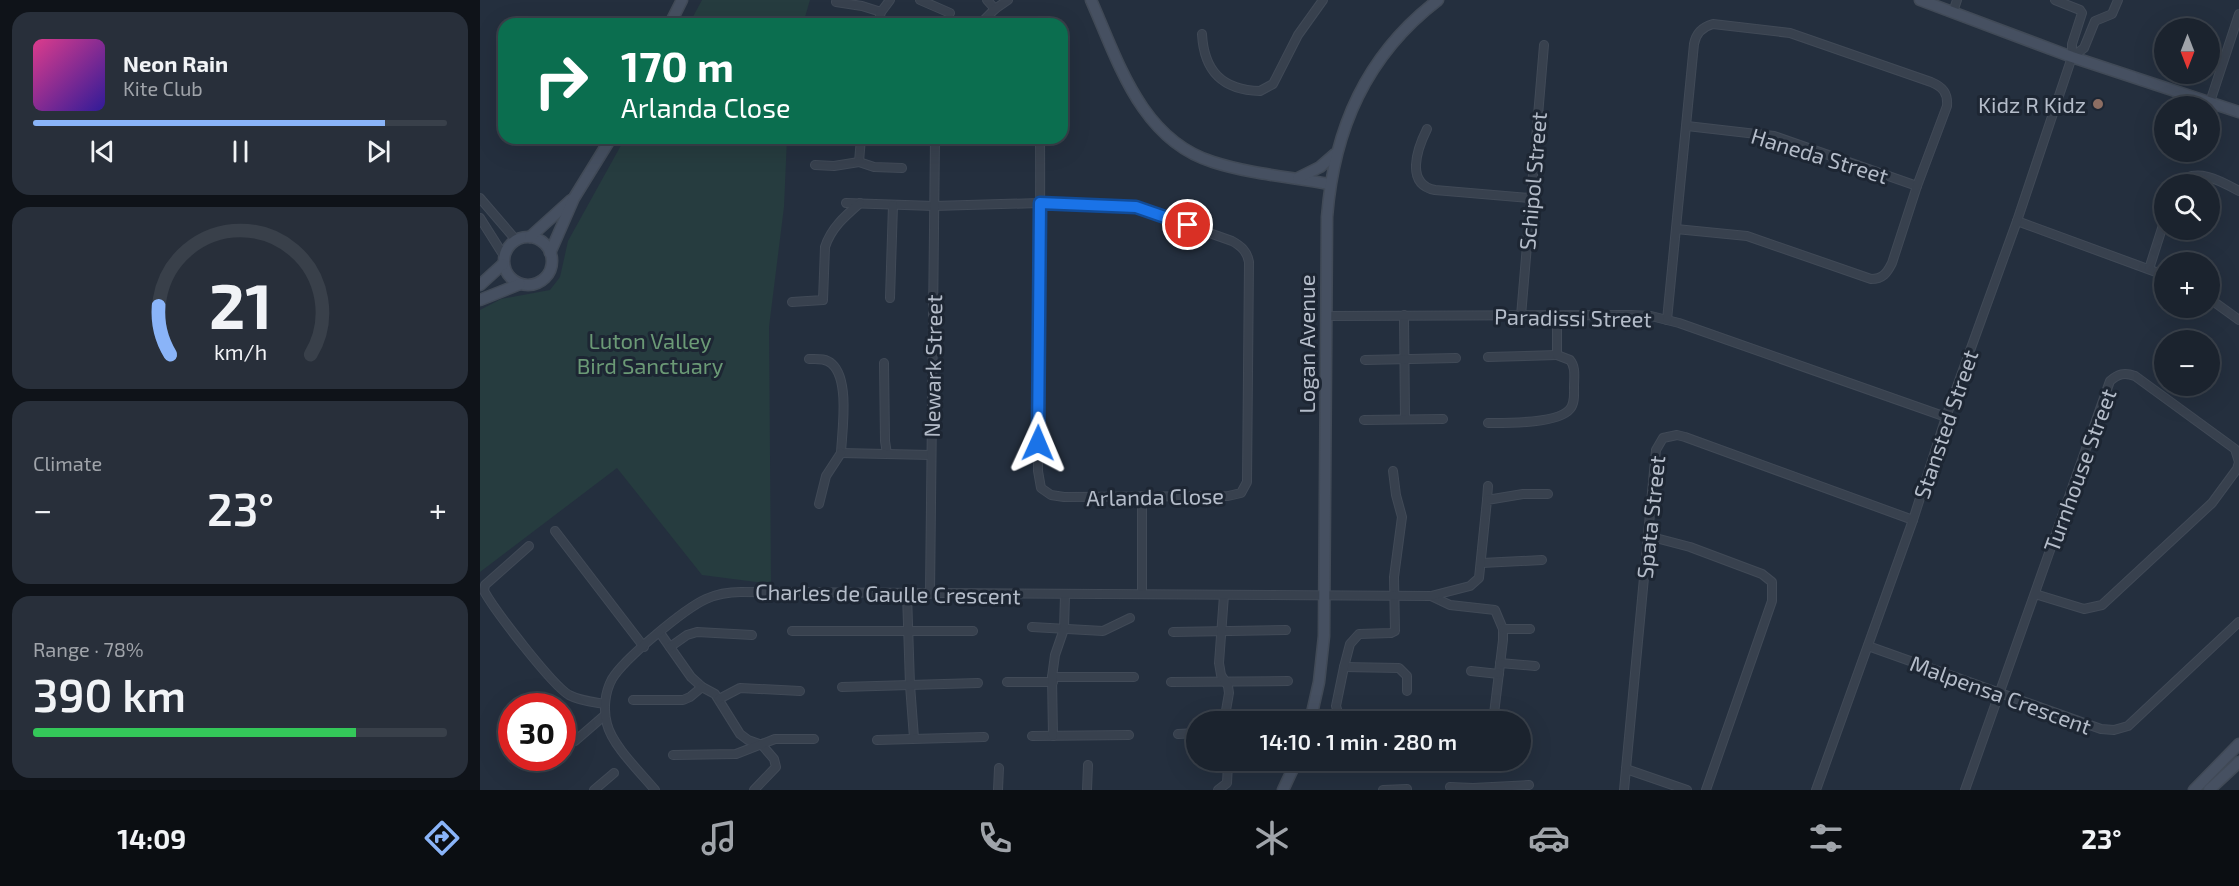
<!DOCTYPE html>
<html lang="en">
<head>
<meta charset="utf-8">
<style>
  body { margin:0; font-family:"Exo 2",sans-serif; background:#282f3a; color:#f1f3f6; height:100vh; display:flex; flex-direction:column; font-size:22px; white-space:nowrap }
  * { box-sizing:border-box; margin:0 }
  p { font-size:20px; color:#a0a4aa }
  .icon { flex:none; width:33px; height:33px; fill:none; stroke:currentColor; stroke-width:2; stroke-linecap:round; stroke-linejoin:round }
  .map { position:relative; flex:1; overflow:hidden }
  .sheet { display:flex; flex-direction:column; gap:12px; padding:12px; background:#0f1319; width:480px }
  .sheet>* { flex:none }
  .guide { position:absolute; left:18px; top:18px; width:570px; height:126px; border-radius:18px; box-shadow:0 6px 24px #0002,0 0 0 2px #39404a; background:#0b6e4f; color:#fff; overflow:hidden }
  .needle { width:39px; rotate:180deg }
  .controls { position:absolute; left:1674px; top:18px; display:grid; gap:12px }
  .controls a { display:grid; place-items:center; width:66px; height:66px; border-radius:50%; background:#1b232e; box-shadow:0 6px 24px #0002,0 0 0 2px #39404a; font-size:30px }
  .speed { position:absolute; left:18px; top:693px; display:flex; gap:12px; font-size:30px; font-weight:700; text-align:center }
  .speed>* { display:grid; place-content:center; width:78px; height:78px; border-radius:50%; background:#1b232e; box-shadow:0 6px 24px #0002,0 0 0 2px #39404a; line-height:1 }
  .speed .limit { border:9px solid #d22; background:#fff; color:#111 }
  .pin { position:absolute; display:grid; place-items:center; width:51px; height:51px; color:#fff; margin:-26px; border:3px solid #fff; border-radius:50%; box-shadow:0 2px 6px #0007 }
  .me { position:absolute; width:66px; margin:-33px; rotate:1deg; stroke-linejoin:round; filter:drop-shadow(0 0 4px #0008) }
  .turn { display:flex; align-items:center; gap:21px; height:126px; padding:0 24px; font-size:27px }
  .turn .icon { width:78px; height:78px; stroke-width:2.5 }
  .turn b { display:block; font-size:42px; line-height:51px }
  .big { font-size:45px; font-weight:600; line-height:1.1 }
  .sheet .card { flex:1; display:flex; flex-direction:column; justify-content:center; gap:9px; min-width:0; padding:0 21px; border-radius:18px; background:#282f3a }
  .sheet .dial { align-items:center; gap:0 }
  .dial svg { height:156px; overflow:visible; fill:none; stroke:#39404a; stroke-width:7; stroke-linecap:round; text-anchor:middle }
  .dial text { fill:#f1f3f6; stroke:none }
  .song { display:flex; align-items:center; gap:18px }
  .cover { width:72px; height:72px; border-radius:9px; background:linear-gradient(135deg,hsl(330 70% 55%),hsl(250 70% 35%)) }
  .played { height:6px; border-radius:3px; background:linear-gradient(90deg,#8ab4f8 85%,#39404a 85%) }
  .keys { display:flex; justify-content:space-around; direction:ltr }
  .heat { display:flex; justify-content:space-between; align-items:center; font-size:33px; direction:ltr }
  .charge { height:9px; border-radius:4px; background:linear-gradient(90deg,#34c759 78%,#39404a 0) }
  .trip { position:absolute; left:706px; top:711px; width:345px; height:60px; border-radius:30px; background:#1b232e; box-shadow:0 6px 24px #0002,0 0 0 2px #39404a; font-weight:600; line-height:60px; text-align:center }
  .dock { display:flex; height:96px; justify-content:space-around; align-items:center; background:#0b0e12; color:#a0a4aa }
  .dock .icon { width:42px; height:42px }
  .dock .on { color:#8ab4f8 }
  .dock b { font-size:27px; color:#f1f3f6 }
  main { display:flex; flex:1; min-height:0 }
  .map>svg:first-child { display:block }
  .green { fill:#263c3f }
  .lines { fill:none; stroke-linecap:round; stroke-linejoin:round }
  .street-casing { stroke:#414a57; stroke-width:10 }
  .secondary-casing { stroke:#414a57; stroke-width:13 }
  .street { stroke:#38414e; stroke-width:8 }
  .secondary { stroke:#465061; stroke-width:10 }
  .route-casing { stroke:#114b97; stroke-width:15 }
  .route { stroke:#1a73e8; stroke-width:10 }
  .education-dot { fill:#8d6e63; stroke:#1d2633; stroke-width:2 }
  .labels { text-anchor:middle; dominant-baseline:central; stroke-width:6; stroke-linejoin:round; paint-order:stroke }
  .poi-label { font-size:22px; fill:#b4bcc9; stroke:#1d2633; text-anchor:end }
  .street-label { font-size:22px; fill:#b4bcc9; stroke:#1d2633 }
  .park-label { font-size:22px; fill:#6b9a76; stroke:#1d2633 }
</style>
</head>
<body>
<main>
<section class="sheet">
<div class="card">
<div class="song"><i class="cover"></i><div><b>Neon Rain</b><p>Kite Club</p></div></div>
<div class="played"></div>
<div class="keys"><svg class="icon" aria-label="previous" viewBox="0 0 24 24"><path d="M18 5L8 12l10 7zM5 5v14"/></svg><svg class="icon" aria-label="pause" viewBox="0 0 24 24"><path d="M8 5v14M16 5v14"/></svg><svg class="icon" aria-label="next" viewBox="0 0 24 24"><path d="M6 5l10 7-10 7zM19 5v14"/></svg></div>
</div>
<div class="card dial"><svg viewBox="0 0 100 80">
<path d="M14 69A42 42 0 1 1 86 69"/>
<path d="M14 69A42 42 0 0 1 8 44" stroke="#8ab4f8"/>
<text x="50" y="56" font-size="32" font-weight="700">21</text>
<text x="50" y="72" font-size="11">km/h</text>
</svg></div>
<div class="card"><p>Climate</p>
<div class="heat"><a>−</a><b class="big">23°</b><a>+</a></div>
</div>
<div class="card"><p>Range · 78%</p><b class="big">390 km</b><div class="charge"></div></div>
</section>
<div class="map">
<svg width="1759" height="790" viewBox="0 0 1759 790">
  <rect width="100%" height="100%" fill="#242f3e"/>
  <g class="green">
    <polygon points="222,0 330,0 323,24 209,24"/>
    <polygon points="145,138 307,138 304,207 289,327 291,584 222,575 137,468 0,572 0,310 21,299 70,290 80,277 88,241"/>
  </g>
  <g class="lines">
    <g class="street-casing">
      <g id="street">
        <polyline points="440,0 470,13"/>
        <polyline points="507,0 515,9"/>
        <polyline points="356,2 382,6 401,12"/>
        <polyline points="1473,12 1477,0"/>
        <polyline points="398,24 401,12 410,0"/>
        <polyline points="500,24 515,9 528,0"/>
        <path d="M722 34C724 71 742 90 780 91L793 84 818 35 843 0"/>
        <polyline points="1592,57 1604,48 1615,21 1632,14 1638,0"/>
        <polyline points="1730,102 1759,14"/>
        <polyline points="1207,126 1294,136 1437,186"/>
        <path d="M947 129C937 149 925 184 955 190L1050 198"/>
        <polyline points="379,162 381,138"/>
        <polyline points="335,165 354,166 379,162 394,167 422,168"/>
        <path d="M1698 184C1715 166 1741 181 1759 191"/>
        <polyline points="0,198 36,240"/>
        <path d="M366 203 454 206 560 203 656 207 752 241C761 246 767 251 769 262L767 482 761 493 748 496 584 497 571 495 561 488 558 471C558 360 561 249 560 138"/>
        <polyline points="0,218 24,256"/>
        <polyline points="1537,221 1684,275"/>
        <polyline points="1669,269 1684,222"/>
        <polyline points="410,298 413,205"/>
        <polyline points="1730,299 1759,320"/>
        <path d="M312 302 343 300 345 247C351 228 365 216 380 203"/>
        <polyline points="924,315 925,419"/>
        <polyline points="846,316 1151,315 1171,316 1199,323 1466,417"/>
        <polyline points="1041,316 1064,45"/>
        <path d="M1187 320 1214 44C1216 33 1222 27 1233 24L1310 33 1451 82C1463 87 1468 93 1467 106L1437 186 1412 263C1407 273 1403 279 1391 279L1267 236 1196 229"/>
        <polyline points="1008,357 1077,355"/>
        <path d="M329 359C337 359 346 358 352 364 370 380 362 431 361 453"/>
        <polyline points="885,360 976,358"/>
        <polyline points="404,363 405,441 407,454"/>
        <polyline points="884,420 963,419"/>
        <path d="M1008 423C1026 423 1078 424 1090 409 1095 403 1094 394 1094 387 1094 377 1096 367 1090 360L1077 355V316"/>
        <polyline points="361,453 451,455"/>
        <polyline points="1007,500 1008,486"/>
        <polyline points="339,504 346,476 361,453"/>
        <polyline points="75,531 164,647"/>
        <polyline points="1168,536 1210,547 1282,574 1292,582 1292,601 1226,790"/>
        <path d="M49 546 5 585 4 591C15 611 72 685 89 695 100 701 113 702 125 704"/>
        <polyline points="1002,563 1062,560"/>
        <polyline points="427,594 430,685 434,738"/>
        <polyline points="450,594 455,138"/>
        <polyline points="662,594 662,496"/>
        <polyline points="951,596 970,605 1015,610 1023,629 1023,640 1013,722"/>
        <polyline points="552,627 623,631 650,618"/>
        <polyline points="1023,629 1050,629"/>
        <polyline points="312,631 493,631"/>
        <polyline points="693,632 806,630"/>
        <polyline points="180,633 211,677 222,687 235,694 260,734 268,740 282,745 294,759 296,767 274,790"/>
        <polyline points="1388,646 1621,729 1634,730 1648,726 1759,622"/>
        <polyline points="190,647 207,635 217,632 272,635"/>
        <polyline points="1020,663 1055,666"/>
        <polyline points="864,667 919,668 927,676 927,691"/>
        <polyline points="991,671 1019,674"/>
        <polyline points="572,677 654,677"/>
        <polyline points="527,682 573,682"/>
        <polyline points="691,682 808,681"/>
        <polyline points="362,687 498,683"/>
        <polyline points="239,699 260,688 320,691"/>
        <polyline points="153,700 203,700 210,697 222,687"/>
        <polyline points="744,722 749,693 748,686 741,675 739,663 744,595"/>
        <polyline points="861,722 856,706 864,667 870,644 879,634 911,633 915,631 914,577 922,517 916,495 913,471"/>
        <polyline points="1041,732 1042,732"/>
        <polyline points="698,734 717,733"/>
        <polyline points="552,736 649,735"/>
        <polyline points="573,736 572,677 575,655 584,629 585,595"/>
        <polyline points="397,740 504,737"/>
        <polyline points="95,741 125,715"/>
        <polyline points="193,755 256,754 295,739 334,739"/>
        <polyline points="1146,769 1207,790"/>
        <polyline points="970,787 993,788 1049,785"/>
        <polyline points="114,790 134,773"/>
        <path d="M175 790C160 772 132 745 127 724 123 709 125 692 132 679 144 659 204 609 226 599 237 594 249 592 261 592L951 596 990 586 999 578 1007 500 1043 494H1068"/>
        <polyline points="518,790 519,768"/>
        <polyline points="607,790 608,765"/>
        <polyline points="738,790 747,783 748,764"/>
        <polyline points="903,790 927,789"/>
        <polyline points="1144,790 1176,450 1183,438 1197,435 1205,437 1433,520"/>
        <polyline points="1336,790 1433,520 1466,417 1537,221 1592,57 1592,44 1602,13 1600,10 1575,0"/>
        <path d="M1485 790 1630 381C1638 374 1644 372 1655 376L1755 449 1759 462 1757 469 1732 503 1622 605 1604 609 1555 594"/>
      </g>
    </g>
    <g class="secondary-casing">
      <g id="secondary">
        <path d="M611 0C638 61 661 140 733 162 770 174 811 177 849 184"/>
        <polyline points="1440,0 1592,57 1759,112"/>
        <polyline points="190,24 202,0"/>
        <polyline points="818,178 840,167 855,154"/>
        <circle cx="48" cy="261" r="24"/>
        <polyline points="50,237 91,200"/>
        <polyline points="70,253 94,198 131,138"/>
        <polyline points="0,285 23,264"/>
        <polyline points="0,300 40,284"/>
        <path d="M830 722 839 682 844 636 847 217C854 129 886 55 958 0"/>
        <polyline points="803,790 817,760"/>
        <polyline points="1714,790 1759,744"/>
        <polyline points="1729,790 1759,762"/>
      </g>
    </g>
    <use href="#street" class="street"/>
    <use href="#secondary" class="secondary"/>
  </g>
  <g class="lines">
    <g class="route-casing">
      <polyline id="route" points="558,443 560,203 656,207 708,225"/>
    </g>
    <use href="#route" class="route"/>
  </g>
  <circle class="education-dot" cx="1618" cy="104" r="6"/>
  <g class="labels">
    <g class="poi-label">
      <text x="1606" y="104">Kidz R Kidz</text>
    </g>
    <g class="street-label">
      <text transform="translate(1340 155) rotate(17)">Haneda Street</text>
      <text transform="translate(1052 181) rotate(-85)">Schipol Street</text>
      <text transform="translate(1093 317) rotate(1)">Paradissi Street</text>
      <text transform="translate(826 344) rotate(-90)">Logan Avenue</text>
      <text transform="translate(452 366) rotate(-89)">Newark Street</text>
      <text transform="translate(1465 424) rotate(-71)">Stansted Street</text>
      <text transform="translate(1599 470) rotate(-70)">Turnhouse Street</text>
      <text transform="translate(675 496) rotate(-1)">Arlanda Close</text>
      <text transform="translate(1170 517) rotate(-84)">Spata Street</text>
      <text transform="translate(408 593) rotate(1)">Charles de Gaulle Crescent</text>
      <text transform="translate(1521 694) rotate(20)">Malpensa Crescent</text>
    </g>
    <g class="park-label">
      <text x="170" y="340">Luton Valley<tspan x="170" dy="25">Bird Sanctuary</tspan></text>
    </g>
  </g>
</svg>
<div class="controls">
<a><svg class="needle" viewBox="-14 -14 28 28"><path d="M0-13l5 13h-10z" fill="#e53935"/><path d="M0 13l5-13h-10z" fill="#a0a4aa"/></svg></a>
<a><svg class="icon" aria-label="sound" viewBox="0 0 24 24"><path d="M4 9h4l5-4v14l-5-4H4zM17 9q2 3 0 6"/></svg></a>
<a><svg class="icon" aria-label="search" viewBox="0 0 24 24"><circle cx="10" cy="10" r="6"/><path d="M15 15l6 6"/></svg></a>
<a>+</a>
<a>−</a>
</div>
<div class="speed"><div class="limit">30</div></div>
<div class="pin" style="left:708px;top:225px;background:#d93025"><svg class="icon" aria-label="arrive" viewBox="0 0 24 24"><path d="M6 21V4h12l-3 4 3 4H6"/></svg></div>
<svg class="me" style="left:558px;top:443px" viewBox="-20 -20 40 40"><path d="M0-17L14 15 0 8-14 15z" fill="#1a73e8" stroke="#fff" stroke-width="4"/></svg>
<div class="trip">14:10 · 1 min · 280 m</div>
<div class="guide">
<div class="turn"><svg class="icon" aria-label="right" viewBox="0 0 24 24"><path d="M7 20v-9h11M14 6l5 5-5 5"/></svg><div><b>170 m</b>Arlanda Close</div></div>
</div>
</div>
</main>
<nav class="dock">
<b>14:09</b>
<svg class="icon on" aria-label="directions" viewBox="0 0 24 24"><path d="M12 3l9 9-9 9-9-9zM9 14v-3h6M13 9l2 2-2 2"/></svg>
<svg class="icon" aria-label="music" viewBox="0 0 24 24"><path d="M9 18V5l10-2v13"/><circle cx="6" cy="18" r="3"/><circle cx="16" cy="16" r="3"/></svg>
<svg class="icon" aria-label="phone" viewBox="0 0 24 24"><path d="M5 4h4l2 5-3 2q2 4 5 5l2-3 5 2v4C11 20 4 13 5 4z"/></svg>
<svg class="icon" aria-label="climate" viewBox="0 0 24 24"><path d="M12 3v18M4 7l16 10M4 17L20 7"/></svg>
<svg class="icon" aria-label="car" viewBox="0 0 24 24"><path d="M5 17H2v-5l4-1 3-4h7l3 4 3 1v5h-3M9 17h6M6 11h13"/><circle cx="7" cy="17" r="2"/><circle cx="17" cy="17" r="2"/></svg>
<svg class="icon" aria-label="filters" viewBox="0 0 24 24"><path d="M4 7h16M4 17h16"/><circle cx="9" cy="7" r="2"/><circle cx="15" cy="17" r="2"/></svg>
<b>23°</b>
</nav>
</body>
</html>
